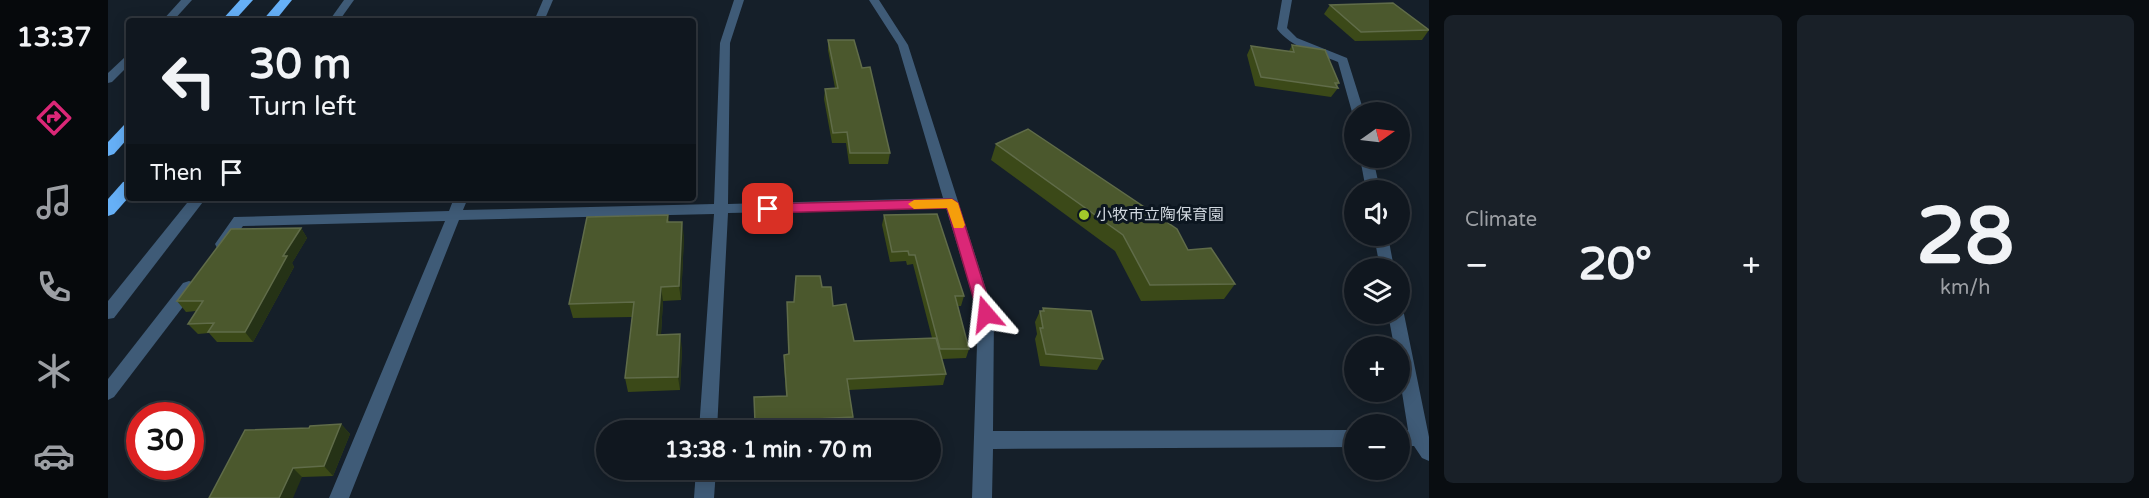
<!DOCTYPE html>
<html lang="en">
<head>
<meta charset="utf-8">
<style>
  body { margin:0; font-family:"Varela Round","Noto Sans JP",sans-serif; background:#192028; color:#f1f3f6; height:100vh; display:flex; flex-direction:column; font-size:22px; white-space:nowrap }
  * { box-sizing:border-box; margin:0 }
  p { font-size:20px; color:#9c9fa4 }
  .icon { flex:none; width:33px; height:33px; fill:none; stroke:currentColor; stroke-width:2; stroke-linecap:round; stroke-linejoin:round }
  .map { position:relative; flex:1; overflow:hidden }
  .side { display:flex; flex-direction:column; gap:15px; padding:15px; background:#090d11; width:720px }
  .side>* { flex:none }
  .hud { position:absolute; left:18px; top:18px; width:570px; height:183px; border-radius:6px; box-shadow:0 3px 15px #0003,0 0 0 2px #30363d; background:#10171f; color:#f1f3f6; overflow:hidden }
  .needle { width:39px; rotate:76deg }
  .tools { position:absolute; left:1236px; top:102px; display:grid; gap:12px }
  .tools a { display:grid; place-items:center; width:66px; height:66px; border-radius:50%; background:#10171f; box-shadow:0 3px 15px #0003,0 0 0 2px #30363d; font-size:30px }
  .speed { position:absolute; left:18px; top:402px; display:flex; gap:12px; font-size:30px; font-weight:700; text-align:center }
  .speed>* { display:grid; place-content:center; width:78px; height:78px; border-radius:50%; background:#10171f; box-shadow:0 3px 15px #0003,0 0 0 2px #30363d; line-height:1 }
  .speed .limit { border:9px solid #d22; background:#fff; color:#111 }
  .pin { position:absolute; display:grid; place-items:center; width:51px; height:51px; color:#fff; margin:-26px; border-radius:12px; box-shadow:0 3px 9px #0006 }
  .me { position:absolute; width:66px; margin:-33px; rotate:343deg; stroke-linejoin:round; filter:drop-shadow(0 0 4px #0008) }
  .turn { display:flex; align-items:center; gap:21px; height:126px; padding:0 24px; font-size:27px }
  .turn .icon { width:78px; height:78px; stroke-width:2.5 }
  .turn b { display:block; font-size:42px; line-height:51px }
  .then { display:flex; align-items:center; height:57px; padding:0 24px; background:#0003; gap:12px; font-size:22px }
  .big { font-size:45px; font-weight:700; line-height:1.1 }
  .side .tile { flex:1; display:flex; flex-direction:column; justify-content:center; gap:9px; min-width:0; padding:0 21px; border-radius:9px; background:#192028 }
  .side .dial { align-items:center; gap:0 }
  .dial b { font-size:78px; line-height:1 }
  .heat { display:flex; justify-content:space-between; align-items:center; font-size:33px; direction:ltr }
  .side .tiles { flex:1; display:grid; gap:15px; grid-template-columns:repeat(2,1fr) }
  .trip { position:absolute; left:488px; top:420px; width:345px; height:60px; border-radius:30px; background:#10171f; box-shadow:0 3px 15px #0003,0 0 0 2px #30363d; font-weight:700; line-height:60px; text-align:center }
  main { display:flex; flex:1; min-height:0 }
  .dock { display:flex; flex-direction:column; width:108px; justify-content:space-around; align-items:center; background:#06090c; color:#9c9fa4 }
  .dock .icon { width:42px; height:42px }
  .dock .current { color:#db2777 }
  .dock b { font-size:27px; color:#f1f3f6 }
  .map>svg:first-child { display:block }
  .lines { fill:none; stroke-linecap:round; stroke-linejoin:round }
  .minor { fill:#3f5b77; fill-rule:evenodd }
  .highway { fill:#66b0f7; fill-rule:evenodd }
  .wall { fill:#3b4918 }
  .shaded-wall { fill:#253216 }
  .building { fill:#4b582d; stroke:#606c49; stroke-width:1.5 }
  .route { fill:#db2777; stroke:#8e194d; stroke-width:1.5 }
  .slow { fill:#f59e0b }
  .poi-dot { fill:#a1c92a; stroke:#0c1620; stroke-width:2 }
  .labels { text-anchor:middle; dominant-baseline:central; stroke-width:6; stroke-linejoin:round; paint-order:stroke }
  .poi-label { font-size:16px; fill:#d1d8df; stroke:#0c1620; text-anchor:start }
</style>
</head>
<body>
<main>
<nav class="dock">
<b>13:37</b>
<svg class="icon current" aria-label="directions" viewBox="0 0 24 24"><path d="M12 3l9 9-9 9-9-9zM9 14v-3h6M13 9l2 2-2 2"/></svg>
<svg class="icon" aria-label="music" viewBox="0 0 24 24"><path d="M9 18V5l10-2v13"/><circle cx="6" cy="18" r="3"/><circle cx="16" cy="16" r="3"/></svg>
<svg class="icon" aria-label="phone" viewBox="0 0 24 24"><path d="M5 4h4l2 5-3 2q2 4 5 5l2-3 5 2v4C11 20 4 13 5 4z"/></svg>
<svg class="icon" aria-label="climate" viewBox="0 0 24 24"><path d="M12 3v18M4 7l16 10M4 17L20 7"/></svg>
<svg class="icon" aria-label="car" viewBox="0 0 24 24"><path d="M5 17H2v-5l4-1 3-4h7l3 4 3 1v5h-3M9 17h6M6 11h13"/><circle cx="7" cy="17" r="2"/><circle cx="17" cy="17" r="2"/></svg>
</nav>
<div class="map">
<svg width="1321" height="498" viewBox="0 0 1321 498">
  <rect width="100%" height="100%" fill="#151f29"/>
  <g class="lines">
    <g class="minor">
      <polygon points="73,0 84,0 65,21 54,21"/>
      <polygon points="236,0 246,0 231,21 221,21"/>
      <polygon points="435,0 445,0 436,21 426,21"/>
      <polygon points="626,0 636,0 622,43 620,204 835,198 790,45 761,0 771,0 800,45 886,314 885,431 1246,430 1246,447 885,449 884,498 864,498 870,314 838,208 620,213 609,430 591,430 606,214 351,220 241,498 221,498 337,221 135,226 119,248 109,248 107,244 126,217 341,211 346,198 360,198 355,210 606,204 612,43"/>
      <path d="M1174 0H1184L1179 28 1189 38 1239 58 1256 112H1246V115L1244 112 1230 62C1208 53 1184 48 1169 29Z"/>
      <polygon points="21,56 21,65 4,82 0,83 0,73 17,57"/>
      <polygon points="1252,158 1265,158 1272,190 1258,190"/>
      <polygon points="83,198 98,198 6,318 0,319 0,301"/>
      <polygon points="1266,236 1280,236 1286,268 1272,268"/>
      <polygon points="81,281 87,283 89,287 87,291 6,397 0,400 0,379 75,283"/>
      <polygon points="1292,309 1296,314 1321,437 1321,461 1314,458 1306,446 1292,446 1292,430 1300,430 1292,380 1292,346 1286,346 1280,314 1292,314"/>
      <polygon points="588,470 608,470 606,498 586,498"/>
    </g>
    <g class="highway">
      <polygon points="132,0 145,0 126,21 113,21"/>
      <polygon points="172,0 184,0 167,21 154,21"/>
      <polygon points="21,123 21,137 6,154 0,156 0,142 16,125"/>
      <polygon points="21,181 21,197 6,214 0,216 0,199 15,182"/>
    </g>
  </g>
  <g class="wall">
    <polygon points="1222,5 1321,30 1314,40 1247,41 1216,14"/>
    <polygon points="720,40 782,153 780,164 741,164 738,143 724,143 716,99 717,89 727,88 720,50"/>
    <polygon points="1184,45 1231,83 1229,86 1230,88 1223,97 1147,86 1139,55 1143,46 1181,51"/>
    <polygon points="888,144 1080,250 1127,284 1116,299 1033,301 1007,251 883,160"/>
    <polygon points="560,215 561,222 576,236 573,300 555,301 553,334 574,348 572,390 520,392 517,378 524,317 465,318 461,304"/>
    <polygon points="776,215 856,296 853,306 850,306 861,349 858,358 834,359 838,374 835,385 741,390 745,417 744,427 681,430 647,430 646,397 678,396 676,365 676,355 680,354 679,302 686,302 714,287 746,341 824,338 805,264 799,265 798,261 782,262 774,225"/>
    <polygon points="193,228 199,238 184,263 186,267 145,342 109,342 101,333 90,334 80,324 88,311 78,312 69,301"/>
    <polygon points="935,308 995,359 989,370 932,366 927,339 929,334 927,322 932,311 934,311"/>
    <polygon points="233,424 242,434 225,476 194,477 101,498 201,428"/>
  </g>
  <g class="shaded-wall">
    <polygon points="574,222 576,236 573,300 571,286"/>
    <polygon points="193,228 199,238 184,263 186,267 145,342 137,332 175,256"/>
    <polygon points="553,287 555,301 552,349 549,335"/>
    <polygon points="572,334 574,348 572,390 570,377"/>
    <polygon points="233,424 242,434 225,476 216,466"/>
    <polygon points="185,468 194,477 185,498 171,498"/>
  </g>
  <g class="building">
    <polygon points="1285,3 1321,30 1253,32 1222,5"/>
    <polygon points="720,40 746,40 754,68 762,67 782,153 742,153 739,132 725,133 717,89 730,88"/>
    <polygon points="1184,45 1217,50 1231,83 1227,83 1230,88 1153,77 1143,46 1186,52"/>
    <polygon points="920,129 1069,229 1080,250 1103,248 1127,284 1042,285 1015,235 888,144"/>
    <polygon points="829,214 856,296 847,296 861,349 832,349 807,255 801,255 800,251 784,252 776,215"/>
    <polygon points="560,215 559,222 574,222 571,286 553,287 549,335 572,334 570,377 517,378 526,302 461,304 479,217"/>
    <polygon points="193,228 175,256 179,256 137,332 100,332 106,323 80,324 95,301 69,301 123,229"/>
    <polygon points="688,276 712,276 714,287 723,287 725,306 738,304 746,341 828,338 838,374 739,379 745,417 647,422 646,397 679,396 676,355 681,354 679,302 686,302"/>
    <polygon points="935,308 983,311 995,359 938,354 932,328 935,328 932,311 936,311"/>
    <polygon points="233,424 216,466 185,468 171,498 101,498 137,430 201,428 202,426"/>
  </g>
  <polygon class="route" points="844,199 850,203 885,314 883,319 872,319 870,314 839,208 660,213 653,209 660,204"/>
  <polygon class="slow" points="844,199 850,203 857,225 855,228 846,228 839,208 806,209 800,204 806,200"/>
  <circle class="poi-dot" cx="976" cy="215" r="6"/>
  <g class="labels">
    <g class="poi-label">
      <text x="988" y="215">小牧市立陶保育園</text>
    </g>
  </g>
</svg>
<div class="tools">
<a><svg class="needle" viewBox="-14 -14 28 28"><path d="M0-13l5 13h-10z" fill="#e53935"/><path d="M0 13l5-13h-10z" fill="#9c9fa4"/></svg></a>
<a><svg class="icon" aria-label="sound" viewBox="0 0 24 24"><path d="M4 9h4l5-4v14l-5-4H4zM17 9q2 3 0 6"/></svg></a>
<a><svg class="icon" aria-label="layers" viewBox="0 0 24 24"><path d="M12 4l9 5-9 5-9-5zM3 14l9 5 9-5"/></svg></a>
<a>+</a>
<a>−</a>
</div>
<div class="speed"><div class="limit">30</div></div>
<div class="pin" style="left:660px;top:209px;background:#d93025"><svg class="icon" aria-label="arrive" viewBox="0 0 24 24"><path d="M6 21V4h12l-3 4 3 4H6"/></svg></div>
<svg class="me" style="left:878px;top:314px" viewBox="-20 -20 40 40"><path d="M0-17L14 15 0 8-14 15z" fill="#db2777" stroke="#fff" stroke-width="4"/></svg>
<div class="trip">13:38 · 1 min · 70 m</div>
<div class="hud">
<div class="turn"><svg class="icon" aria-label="left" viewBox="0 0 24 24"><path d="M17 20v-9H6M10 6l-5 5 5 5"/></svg><div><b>30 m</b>Turn left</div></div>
<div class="then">Then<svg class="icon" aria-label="arrive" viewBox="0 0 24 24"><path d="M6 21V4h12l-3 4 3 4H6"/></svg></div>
</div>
</div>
<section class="side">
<div class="tiles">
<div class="tile"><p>Climate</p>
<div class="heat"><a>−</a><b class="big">20°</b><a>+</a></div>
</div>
<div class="tile dial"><b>28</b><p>km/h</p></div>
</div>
</section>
</main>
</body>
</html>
